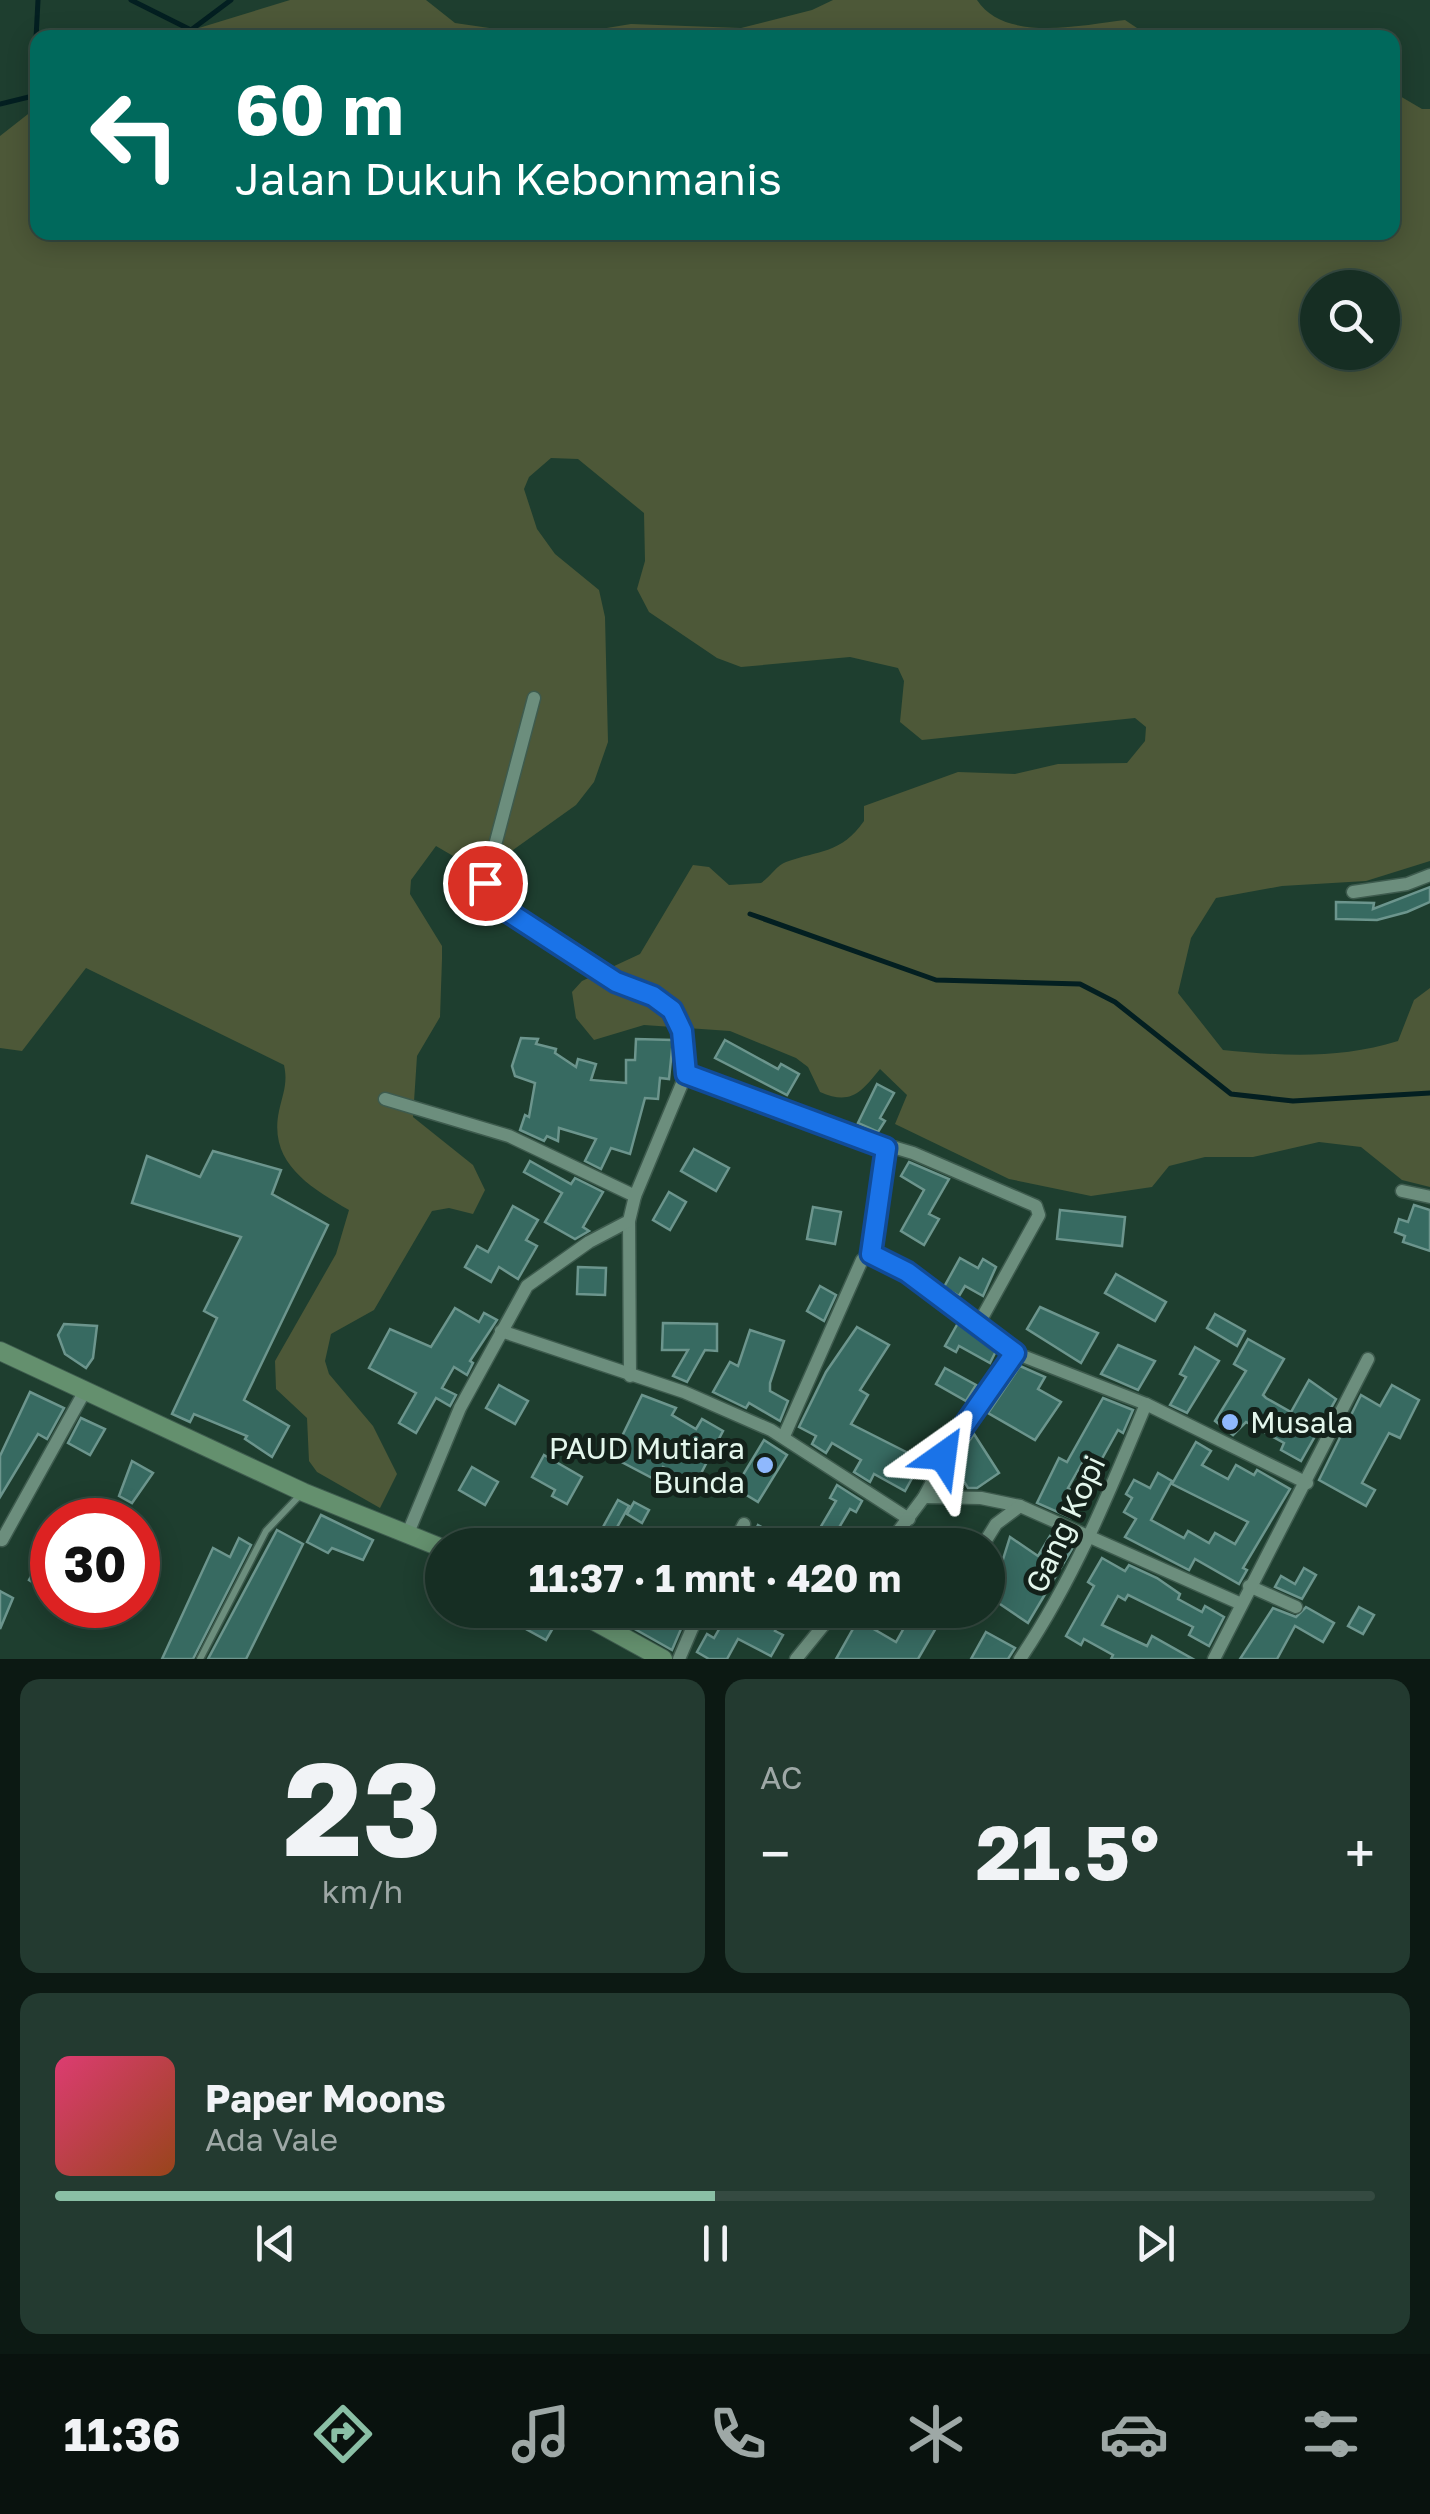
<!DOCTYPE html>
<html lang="id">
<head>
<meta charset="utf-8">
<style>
  body { margin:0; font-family:"Golos Text",sans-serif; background:#233a30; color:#f1f3f6; height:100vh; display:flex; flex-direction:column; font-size:38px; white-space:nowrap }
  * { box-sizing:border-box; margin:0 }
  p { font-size:32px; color:#9ea8a6 }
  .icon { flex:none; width:55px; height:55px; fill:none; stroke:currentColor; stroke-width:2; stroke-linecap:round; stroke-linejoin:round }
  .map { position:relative; height:1659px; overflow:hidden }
  .panel { display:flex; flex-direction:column; gap:20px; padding:20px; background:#0c1913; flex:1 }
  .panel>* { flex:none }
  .hud { position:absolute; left:30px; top:30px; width:1370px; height:210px; border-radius:20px; box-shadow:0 5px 25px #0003,0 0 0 2px #354a41; background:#00695c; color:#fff; overflow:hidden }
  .buttons { position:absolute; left:1300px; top:270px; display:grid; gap:20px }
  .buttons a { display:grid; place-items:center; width:100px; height:100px; border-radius:50%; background:#162e23; box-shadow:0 5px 25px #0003,0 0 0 2px #354a41; font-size:50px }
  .speed { position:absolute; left:30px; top:1498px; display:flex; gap:20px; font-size:50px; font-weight:700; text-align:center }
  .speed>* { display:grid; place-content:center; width:130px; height:130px; border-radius:50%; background:#162e23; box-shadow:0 5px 25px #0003,0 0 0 2px #354a41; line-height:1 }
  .speed .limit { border:15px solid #d22; background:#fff; color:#111 }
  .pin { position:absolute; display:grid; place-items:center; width:85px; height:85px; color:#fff; margin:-42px; border:5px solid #fff; border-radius:50%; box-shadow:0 2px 10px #0007 }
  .me { position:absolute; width:110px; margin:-55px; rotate:31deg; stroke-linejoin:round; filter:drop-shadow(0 0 8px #0008) }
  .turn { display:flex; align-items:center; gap:35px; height:210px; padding:0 40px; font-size:45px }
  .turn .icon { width:130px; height:130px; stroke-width:2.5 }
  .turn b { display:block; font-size:70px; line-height:85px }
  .big { font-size:75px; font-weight:700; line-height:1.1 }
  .panel .widget { flex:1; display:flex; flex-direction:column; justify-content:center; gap:15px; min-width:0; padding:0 35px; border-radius:20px; background:#233a30 }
  .panel .dial { align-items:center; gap:0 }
  .dial b { font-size:130px; line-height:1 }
  .song { display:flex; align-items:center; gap:30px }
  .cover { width:120px; height:120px; border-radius:15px; background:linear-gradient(135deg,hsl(340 70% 55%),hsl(20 70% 35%)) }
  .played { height:10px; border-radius:5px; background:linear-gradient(90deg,#8abfa5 50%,#354a41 50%) }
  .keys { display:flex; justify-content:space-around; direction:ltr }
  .heat { display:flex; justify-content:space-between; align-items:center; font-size:55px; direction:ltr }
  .panel .tiles { flex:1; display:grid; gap:20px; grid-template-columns:1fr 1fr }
  .widget:last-child { grid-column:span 2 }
  .trip { position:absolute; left:425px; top:1528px; width:580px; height:100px; border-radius:50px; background:#162e23; box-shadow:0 5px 25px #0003,0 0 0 2px #354a41; font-weight:700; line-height:100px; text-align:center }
  .tabs { display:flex; height:160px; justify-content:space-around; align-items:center; background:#09120e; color:#9ea8a6 }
  .tabs .icon { width:70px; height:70px }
  .tabs .active { color:#8abfa5 }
  .tabs b { font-size:45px; color:#f1f3f6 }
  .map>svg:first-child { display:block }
  .green { fill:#4d5838; fill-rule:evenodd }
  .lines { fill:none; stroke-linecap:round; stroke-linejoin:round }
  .stream { stroke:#031f21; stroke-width:5 }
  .building { fill:#376a61; stroke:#6c958d; stroke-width:2.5 }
  .lane-casing { stroke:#3e5b4e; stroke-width:9 }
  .street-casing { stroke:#3e5b4e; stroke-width:15 }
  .secondary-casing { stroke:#3e5b4e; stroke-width:20 }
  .lane { stroke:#6c8e7d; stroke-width:6 }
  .street { stroke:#6c8e7d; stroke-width:12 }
  .secondary { stroke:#64906e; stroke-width:18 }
  .route-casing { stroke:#114b97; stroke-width:25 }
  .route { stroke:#1a73e8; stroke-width:18 }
  .poi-dot { fill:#8fb8fd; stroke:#13211a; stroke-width:4 }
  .labels { text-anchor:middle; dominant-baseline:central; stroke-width:10; stroke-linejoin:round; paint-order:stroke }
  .poi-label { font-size:30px; fill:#e3f6ec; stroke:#13211a; text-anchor:start }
  .street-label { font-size:30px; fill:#e3f6ec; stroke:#13211a }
</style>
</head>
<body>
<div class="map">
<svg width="1430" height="1659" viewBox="0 0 1430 1659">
  <rect width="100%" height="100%" fill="#1e3e2f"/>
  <g class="green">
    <path d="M290 0H426L455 23 552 37 631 24 741 28 812 10 833 0H977C1005 43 1082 25 1125 20L1149 36 1148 38 132 37 147 31 176 35Z"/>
    <path d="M1393 92 1422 109H1430V861L1366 881 1282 886 1216 898 1191 938 1178 993 1223 1050C1283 1056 1340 1059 1398 1041L1414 1000 1430 988V1187L1402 1180 1361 1147 1319 1142 1253 1157H1205L1169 1166 1152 1187 1091 1196 1009 1179 895 1124 907 1095 880 1069C860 1094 850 1105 820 1092L808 1067 796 1058 730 1031 644 1025 594 1040 576 1018 572 992 582 981 640 954 693 865 709 867 729 885 761 883C770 877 777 865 786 862 819 850 841 854 864 821V806L958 772 1015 774 1058 764 1127 763 1145 741 1146 727 1135 718 922 740 900 722 904 681 898 668 850 657 741 667 717 658 649 612 637 589 645 561 644 513 578 459 551 458 529 477 524 489 537 529 555 554 599 590 605 617 608 742 594 782 576 805 513 850 472 867 436 846 411 880 410 894 442 946V959L440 1017 417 1056 413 1117 473 1165 485 1190 473 1214 449 1208 432 1211 374 1310 331 1334 325 1361 329 1374 373 1426 397 1474 380 1508 317 1472 309 1461 307 1418 276 1389 275 1361 336 1254 349 1210C310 1187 268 1163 279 1111 283 1093 288 1083 284 1065L86 968 22 1051 0 1048V136L37 107 38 232H1392ZM1318 288H1382V352H1318Z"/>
  </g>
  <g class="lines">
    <g class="stream">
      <polyline points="131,0 191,30 231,0"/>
      <polyline points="0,104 33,96 38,0"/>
      <polyline points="750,914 936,980 1080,984 1115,1002 1231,1094 1293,1101 1430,1093"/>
    </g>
  </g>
  <g class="building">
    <polygon points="1430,887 1430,902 1407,912 1377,920 1336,919 1336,902 1374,903 1373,909"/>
    <polygon points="521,1038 538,1039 536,1044 556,1049 555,1053 576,1067 578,1059 596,1064 591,1080 626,1083 626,1060 635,1060 636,1039 673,1040 669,1079 660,1078 658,1099 645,1098 630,1154 611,1148 601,1169 585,1161 596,1139 559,1128 558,1141 547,1136 544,1141 520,1130 525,1115 529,1117 535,1083 515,1076 512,1066"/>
    <polygon points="725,1040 778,1069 781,1064 799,1074 787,1095 715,1058"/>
    <polygon points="877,1084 894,1093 880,1118 885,1121 878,1132 858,1123"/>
    <polygon points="694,1149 729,1168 716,1191 681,1171"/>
    <polygon points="213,1151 281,1170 272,1194 328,1225 244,1400 289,1426 272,1457 245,1439 247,1436 194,1414 190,1422 172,1414 217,1318 204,1311 241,1237 132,1203 147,1156 200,1177"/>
    <polygon points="530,1161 571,1184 575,1178 603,1192 583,1227 589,1231 575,1239 545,1222 562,1193 524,1172"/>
    <polygon points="909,1162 949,1179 929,1214 939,1219 924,1245 901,1231 924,1190 901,1176"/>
    <polygon points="669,1192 686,1202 670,1230 653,1220"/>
    <polygon points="1414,1205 1430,1210 1430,1251 1403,1242 1405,1236 1395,1232 1399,1219 1408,1222"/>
    <polygon points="513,1206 538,1220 526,1240 537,1246 518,1279 499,1267 491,1282 465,1267 477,1246 488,1252"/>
    <polygon points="813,1207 841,1212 835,1244 807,1239"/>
    <polygon points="1060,1210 1125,1217 1122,1246 1057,1239"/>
    <polygon points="960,1258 978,1268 983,1259 996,1267 983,1296 965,1286 959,1296 944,1287"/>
    <polygon points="578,1267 606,1268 605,1295 577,1294"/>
    <polygon points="1116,1274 1166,1302 1155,1321 1105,1293"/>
    <polygon points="820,1286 836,1295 824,1321 807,1311"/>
    <polygon points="1040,1307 1098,1333 1081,1363 1027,1329"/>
    <polygon points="455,1308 479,1322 484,1313 497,1320 470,1361 473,1363 467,1375 454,1367 442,1388 456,1395 450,1406 436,1398 416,1433 399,1423 416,1393 369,1368 390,1329 431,1347"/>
    <polygon points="1215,1314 1245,1331 1237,1346 1207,1328"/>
    <polygon points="663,1323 717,1324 717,1351 705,1350 687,1382 673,1376 688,1350 662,1350"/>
    <polygon points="958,1323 996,1351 990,1363 959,1346 956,1352 945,1346"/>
    <polygon points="64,1324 97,1326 93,1358 86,1368 65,1354 58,1335"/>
    <polygon points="857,1327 889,1345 860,1390 868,1395 851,1424 922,1460 905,1491 874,1474 870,1482 854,1472 861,1460 832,1443 826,1453 812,1444 816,1436 799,1427 826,1372"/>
    <polygon points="750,1330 784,1341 770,1383 770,1391 788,1401 780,1421 749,1403 746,1408 713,1392 730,1362 738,1366"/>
    <polygon points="1248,1339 1284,1359 1263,1395 1266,1398 1291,1412 1309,1380 1336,1399 1301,1461 1281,1450 1284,1443 1246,1422 1233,1435 1215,1421 1246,1371 1234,1364"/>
    <polygon points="1118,1345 1155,1361 1138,1390 1101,1374"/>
    <polygon points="1195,1347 1219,1361 1187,1413 1170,1405 1186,1377 1180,1374"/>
    <polygon points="1020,1366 1045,1377 1038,1389 1061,1402 1035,1440 988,1413"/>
    <polygon points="945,1368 976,1385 966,1401 936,1384"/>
    <polygon points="499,1385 528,1401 515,1424 486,1408"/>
    <polygon points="1392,1385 1419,1400 1400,1438 1389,1433 1362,1483 1375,1490 1366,1506 1319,1480 1361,1395 1380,1406"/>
    <polygon points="30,1392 64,1408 47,1439 38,1434 0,1497 0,1456"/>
    <polygon points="642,1395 676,1408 672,1415 696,1429 702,1419 723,1431 695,1485 663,1467 656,1480 612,1457"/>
    <polygon points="1103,1398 1133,1410 1123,1433 1118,1430 1099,1464 1086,1456 1068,1488 1083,1497 1071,1518 1037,1503 1059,1458 1067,1462"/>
    <polygon points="81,1418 105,1429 90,1455 68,1443"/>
    <polygon points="974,1434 999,1473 977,1488 968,1488 953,1464"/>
    <polygon points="764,1440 787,1455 758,1502 735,1488"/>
    <polygon points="1196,1442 1211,1451 1202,1465 1228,1479 1236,1465 1254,1475 1257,1470 1290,1489 1243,1568 1247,1570 1239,1584 1195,1559 1189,1570 1125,1537 1136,1519 1124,1512 1132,1498 1126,1494 1134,1480 1150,1488 1158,1473 1172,1481 1151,1520 1184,1538 1188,1531 1209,1543 1215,1533 1235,1544 1248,1522 1172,1484"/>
    <polygon points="544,1455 582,1477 567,1504 552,1496 555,1490 532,1477"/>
    <polygon points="132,1461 153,1473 132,1503 119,1496"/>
    <polygon points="472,1467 498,1482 485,1505 459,1490"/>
    <polygon points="837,1485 862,1501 856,1512 850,1509 837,1531 843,1534 837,1545 810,1545 836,1501 830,1498"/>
    <polygon points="618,1500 629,1506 607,1545 593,1545"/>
    <polygon points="634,1502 649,1510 642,1523 627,1514"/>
    <polygon points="321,1515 373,1540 363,1560 332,1548 328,1553 307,1542"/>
    <polygon points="758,1525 793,1545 756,1545 750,1541"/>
    <polygon points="277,1530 303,1544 246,1659 208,1659"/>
    <polygon points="1050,1536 1072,1549 1028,1623 991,1598 1010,1537 1038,1556"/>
    <polygon points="239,1538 251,1545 193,1659 162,1659 213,1548 230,1557"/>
    <polygon points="1102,1558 1125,1571 1129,1565 1157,1578 1180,1594 1178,1599 1202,1612 1205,1606 1224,1617 1209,1646 1189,1635 1193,1627 1128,1595 1125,1600 1118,1596 1102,1625 1147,1646 1152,1636 1193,1659 1111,1659 1113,1655 1084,1639 1081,1645 1066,1636 1094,1586 1088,1582"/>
    <polygon points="38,1563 52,1572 52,1594 29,1580"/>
    <polygon points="1304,1568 1316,1575 1302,1599 1275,1587 1281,1576 1295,1584"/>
    <polygon points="0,1591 13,1598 0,1629"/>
    <polygon points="1306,1607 1334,1623 1323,1642 1295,1626 1277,1659 1240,1659 1273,1608 1296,1617"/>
    <polygon points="1359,1607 1374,1615 1363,1634 1348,1626"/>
    <polygon points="523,1610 538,1610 557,1621 546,1640 515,1623"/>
    <polygon points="659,1610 687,1615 672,1650 633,1628 639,1617 651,1624"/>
    <polygon points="730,1610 786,1610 775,1631 783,1635 771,1656 738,1639 727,1659 709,1659 697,1652 707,1634 714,1638"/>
    <polygon points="914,1610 932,1610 943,1616 918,1659 836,1659 858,1620 896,1642"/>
    <polygon points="986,1632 1015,1648 1008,1659 971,1659"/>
  </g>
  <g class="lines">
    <g class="lane-casing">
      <polyline id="lane" points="200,1659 266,1531 302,1493"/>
    </g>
    <g class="street-casing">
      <g id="street">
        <polyline points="1353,892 1407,884 1430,875"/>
        <polyline points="686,1074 829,1128 913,1153 1036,1206 1039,1215 978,1325"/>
        <polyline points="385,1099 509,1136 635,1196"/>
        <polyline points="1402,1191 1430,1197"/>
        <polyline points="629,1221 630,1376"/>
        <polyline points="871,1255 907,1272 1015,1353 1146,1404 1307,1483"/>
        <polyline points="871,1255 886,1148"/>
        <polyline points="501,1331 684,1392 771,1430 909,1519"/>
        <polyline points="784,1436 862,1260 871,1255"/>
        <polyline points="924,1497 981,1498 1020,1506 1239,1603"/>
        <polyline points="408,1533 460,1408 527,1286 589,1242 629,1221 635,1196 686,1074 682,1031 672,1011 653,996 616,982 496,904 485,883 534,698"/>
        <polyline points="2,1540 86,1389"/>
        <polyline points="733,1545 744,1524"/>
        <polyline points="888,1545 924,1497 967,1416 1015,1353"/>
        <polyline points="983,1545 996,1524 1020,1506"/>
        <polyline points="1249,1586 1296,1607"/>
        <polyline points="679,1659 700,1610"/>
        <polyline points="796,1659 836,1610"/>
        <path d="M1020 1659C1074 1579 1109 1493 1146 1404"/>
        <polyline points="1214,1659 1368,1359"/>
      </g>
    </g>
    <g class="secondary-casing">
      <g id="secondary">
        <polyline points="0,1351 303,1492 442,1548"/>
        <polyline points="574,1610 663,1659"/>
      </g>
    </g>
    <use href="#lane" class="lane"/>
    <use href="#street" class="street"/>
    <use href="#secondary" class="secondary"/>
  </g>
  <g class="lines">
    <g class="route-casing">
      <polyline id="route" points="485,883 496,904 616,982 653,996 672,1010 682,1031 686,1074 886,1148 871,1254 907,1272 1015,1353 943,1456"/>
    </g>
    <use href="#route" class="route"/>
  </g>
  <g class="poi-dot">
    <circle cx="1230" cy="1422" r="10"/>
    <circle cx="765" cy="1465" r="10"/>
  </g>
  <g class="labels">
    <g class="poi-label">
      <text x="1250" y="1422">Musala</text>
      <text x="745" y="1448" text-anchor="end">PAUD Mutiara<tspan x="745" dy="34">Bunda</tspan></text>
    </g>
    <g class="street-label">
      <text transform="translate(1065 1524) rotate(-65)">Gang Kopi</text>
    </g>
  </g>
</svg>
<div class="buttons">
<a><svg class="icon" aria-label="search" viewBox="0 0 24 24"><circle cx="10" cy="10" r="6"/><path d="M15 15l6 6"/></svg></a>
</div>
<div class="speed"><div class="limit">30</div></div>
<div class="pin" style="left:485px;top:883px;background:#d93025"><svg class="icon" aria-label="arrive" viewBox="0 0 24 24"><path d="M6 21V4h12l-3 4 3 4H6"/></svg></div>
<svg class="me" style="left:943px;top:1456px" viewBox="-20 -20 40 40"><path d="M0-17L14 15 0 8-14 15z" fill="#1a73e8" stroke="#fff" stroke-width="4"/></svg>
<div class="trip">11:37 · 1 mnt · 420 m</div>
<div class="hud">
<div class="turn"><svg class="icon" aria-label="left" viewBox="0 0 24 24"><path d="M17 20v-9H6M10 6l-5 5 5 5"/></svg><div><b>60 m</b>Jalan Dukuh Kebonmanis</div></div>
</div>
</div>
<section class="panel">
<div class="tiles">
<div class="widget dial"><b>23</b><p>km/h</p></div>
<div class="widget"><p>AC</p>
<div class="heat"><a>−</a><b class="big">21.5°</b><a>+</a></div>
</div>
<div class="widget">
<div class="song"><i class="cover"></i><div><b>Paper Moons</b><p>Ada Vale</p></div></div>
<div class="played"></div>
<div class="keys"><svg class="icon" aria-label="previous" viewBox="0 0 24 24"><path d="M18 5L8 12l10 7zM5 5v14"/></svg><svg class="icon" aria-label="pause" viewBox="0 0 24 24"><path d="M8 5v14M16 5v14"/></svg><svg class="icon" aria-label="next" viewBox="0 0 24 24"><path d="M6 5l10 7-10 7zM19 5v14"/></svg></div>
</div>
</div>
</section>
<nav class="tabs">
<b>11:36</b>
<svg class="icon active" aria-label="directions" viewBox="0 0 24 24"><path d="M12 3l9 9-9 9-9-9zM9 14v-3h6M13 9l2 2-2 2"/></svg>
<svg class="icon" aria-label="music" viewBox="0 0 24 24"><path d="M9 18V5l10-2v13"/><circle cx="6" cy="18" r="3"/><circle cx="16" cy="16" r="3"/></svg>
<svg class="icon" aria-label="phone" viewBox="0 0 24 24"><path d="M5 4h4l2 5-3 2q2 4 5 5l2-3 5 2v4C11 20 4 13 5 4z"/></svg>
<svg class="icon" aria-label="climate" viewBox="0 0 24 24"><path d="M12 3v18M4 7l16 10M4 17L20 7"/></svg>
<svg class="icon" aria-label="car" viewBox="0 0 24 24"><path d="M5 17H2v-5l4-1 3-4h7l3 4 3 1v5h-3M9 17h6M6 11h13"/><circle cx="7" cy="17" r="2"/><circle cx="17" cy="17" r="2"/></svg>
<svg class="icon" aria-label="filters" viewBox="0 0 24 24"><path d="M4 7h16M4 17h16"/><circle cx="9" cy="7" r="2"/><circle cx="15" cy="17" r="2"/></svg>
</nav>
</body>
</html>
